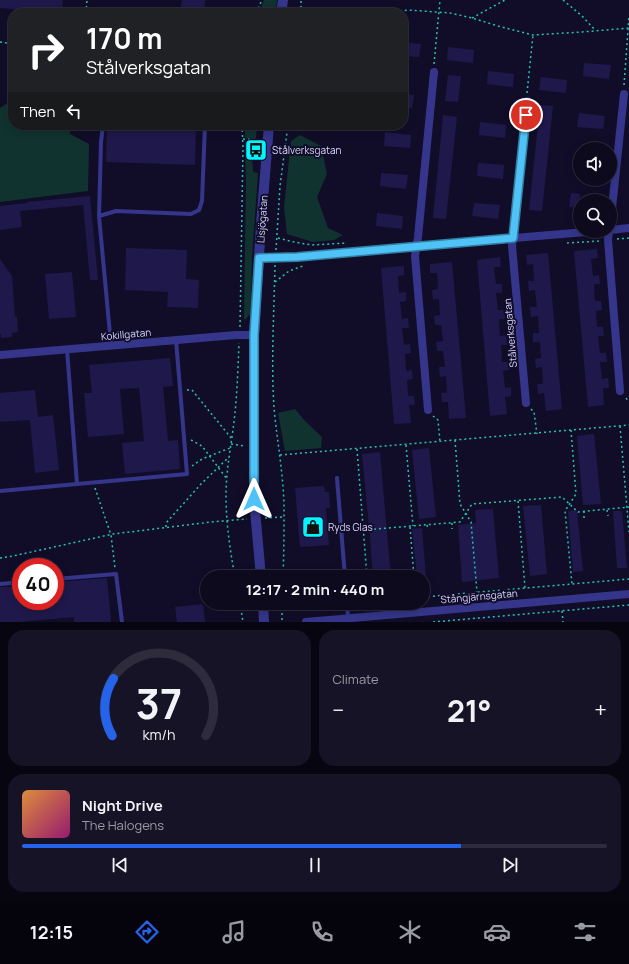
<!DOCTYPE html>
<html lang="en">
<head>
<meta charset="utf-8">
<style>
  body { margin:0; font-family:Manrope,sans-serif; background:#161327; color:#f1f3f6; height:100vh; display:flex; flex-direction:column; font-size:15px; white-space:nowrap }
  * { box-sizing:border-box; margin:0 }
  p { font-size:13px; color:#9a9aa4 }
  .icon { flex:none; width:22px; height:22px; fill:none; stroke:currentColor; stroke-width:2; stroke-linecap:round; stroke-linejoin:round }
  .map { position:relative; height:622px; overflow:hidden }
  .side { display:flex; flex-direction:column; gap:8px; padding:8px; background:#070610; flex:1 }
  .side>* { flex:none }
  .top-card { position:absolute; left:8px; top:8px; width:400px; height:122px; border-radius:16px; box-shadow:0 2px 10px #0003,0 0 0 1px #2d2b3c; background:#202124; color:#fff; overflow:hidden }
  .buttons { position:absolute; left:573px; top:142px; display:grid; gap:8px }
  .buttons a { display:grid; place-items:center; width:44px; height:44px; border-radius:50%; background:#0d0a1e; box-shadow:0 2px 10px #0003,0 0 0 1px #2d2b3c; font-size:20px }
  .speed { position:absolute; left:12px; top:558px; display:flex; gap:8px; font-size:20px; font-weight:700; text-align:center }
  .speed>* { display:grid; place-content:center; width:52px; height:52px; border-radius:50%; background:#0d0a1e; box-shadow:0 2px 10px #0003,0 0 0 1px #2d2b3c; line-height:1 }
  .speed .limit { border:6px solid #d22; background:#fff; color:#111 }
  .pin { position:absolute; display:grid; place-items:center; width:34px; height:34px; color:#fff; margin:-17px; border:2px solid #fff; border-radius:50%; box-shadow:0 1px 4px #0007 }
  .me { position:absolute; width:44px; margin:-22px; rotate:0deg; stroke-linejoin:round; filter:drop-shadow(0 0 3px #0008) }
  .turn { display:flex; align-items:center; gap:14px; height:84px; padding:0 12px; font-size:18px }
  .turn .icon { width:52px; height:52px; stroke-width:2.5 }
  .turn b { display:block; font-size:28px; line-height:34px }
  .then { display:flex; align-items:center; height:38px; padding:0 12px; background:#0003; gap:8px; font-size:15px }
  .big { font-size:30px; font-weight:700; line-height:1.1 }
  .side .tile { flex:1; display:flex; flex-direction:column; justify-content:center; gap:6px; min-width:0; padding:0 14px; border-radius:16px; background:#161327 }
  .side .dial { align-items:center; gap:0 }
  .dial svg { height:104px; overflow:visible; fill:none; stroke:#2d2b3c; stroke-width:7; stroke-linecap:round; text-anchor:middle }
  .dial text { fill:#f1f3f6; stroke:none }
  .song { display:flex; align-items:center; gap:12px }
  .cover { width:48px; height:48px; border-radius:6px; background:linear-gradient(135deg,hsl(30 70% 55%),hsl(320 70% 35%)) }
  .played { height:4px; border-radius:2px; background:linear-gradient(90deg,#2563eb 75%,#2d2b3c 75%) }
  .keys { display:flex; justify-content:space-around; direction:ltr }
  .heat { display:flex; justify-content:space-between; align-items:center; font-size:22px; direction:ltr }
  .side .tiles { flex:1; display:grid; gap:8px; grid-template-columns:1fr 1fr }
  .tile:last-child { grid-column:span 2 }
  .trip { position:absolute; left:200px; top:570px; width:230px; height:40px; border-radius:20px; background:#0d0a1e; box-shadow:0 2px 10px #0003,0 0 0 1px #2d2b3c; font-weight:700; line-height:40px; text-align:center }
  .tab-bar { display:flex; height:64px; justify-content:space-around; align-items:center; background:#05040c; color:#9a9aa4 }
  .tab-bar .icon { width:28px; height:28px }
  .tab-bar .current { color:#2563eb }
  .tab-bar b { font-size:18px; color:#f1f3f6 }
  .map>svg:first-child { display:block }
  .green { fill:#103330 }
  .building { fill:#1f184b }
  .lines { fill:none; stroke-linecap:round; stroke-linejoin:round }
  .path { stroke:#25c3b1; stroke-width:1.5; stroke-dasharray:2 3; stroke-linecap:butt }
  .service { stroke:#35368b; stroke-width:4 }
  .minor { stroke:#35368b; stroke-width:8 }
  .tertiary { stroke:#35368b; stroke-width:10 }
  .route-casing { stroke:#337fa1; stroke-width:10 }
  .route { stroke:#4fc3f7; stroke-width:7 }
  .labels { text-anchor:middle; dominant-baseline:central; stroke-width:4; stroke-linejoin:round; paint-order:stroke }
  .poi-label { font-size:10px; fill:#d7d5ff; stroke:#110d28; text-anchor:start }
  .street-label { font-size:10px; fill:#d7d5ff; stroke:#110d28 }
</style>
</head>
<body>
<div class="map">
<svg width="629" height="622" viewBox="0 0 629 622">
  <rect width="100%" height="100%" fill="#110d28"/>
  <g class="green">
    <polygon points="264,0 277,0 275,13 259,13"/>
    <polygon points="13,99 13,125 71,125 70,134 89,144 88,191 0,202 0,108"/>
    <polygon points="245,125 257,125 256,138 254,139 245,138"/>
    <polygon points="300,135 321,146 327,174 317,197 328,228 343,235 334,240 313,242 287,234 284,207 291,141"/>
    <path d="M245 142H251C250 152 253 161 253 172L258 173 252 258 251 311 250 314 245 320 244 318 246 184Z"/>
    <polygon points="295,409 304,420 322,437 321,448 285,451 278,413"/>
  </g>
  <g class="building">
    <polygon points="0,0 63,0 62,13 0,8"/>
    <polygon points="182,0 205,0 204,13 180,13"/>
    <polygon points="403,42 421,44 419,57 403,56"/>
    <polygon points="448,47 474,50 473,63 447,60"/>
    <polygon points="584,63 611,65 609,79 583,76"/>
    <polygon points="488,71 514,74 513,87 487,84"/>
    <polygon points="448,75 461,76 458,102 445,101"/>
    <polygon points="541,77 567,80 566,93 539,90"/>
    <polygon points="403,94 414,95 412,108 403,107"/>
    <polygon points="540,105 553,106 542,211 529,210"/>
    <polygon points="579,113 605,116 603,129 577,127"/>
    <polygon points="443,115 457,117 446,219 433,218"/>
    <polygon points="480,122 506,125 505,138 479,135"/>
    <polygon points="107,125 196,128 195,165 106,162"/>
    <polygon points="385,132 411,135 410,148 384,146"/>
    <polygon points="478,163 504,165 503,179 477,176"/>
    <polygon points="381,173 408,175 406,189 380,186"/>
    <polygon points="571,193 580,194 580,208 569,207"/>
    <polygon points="90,196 98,280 90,280 83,205 20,211 22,227 0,230 0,206 27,203 27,202"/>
    <polygon points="474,203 500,205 498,219 472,216"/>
    <polygon points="377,213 403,216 402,229 376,226"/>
    <polygon points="126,248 187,250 186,279 199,280 198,308 167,307 168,292 125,290"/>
    <polygon points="597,249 598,258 591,259 593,276 599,275 600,284 594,284 595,301 601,301 602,310 596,311 597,327 603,327 604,336 598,336 600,353 606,353 607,362 600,362 602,379 608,378 609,388 603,388 604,405 588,407 574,251"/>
    <polygon points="548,253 562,409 546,411 544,393 538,394 537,384 543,384 542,367 536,368 535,359 541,358 540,342 533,342 533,333 539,333 538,316 531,317 530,307 537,307 535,290 529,291 528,281 534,281 533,264 527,265 526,255"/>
    <polygon points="500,257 501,267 494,267 496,284 502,284 502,293 496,293 498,310 504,310 505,319 499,319 500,336 506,335 507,345 501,345 502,362 509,362 509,370 503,371 505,388 511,387 511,396 505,397 507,414 490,416 477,260"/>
    <polygon points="0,259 12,276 15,317 17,317 18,332 12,333 12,337 1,338 1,334 0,334"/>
    <polygon points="452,262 466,418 449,419 448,402 442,402 441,393 447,393 446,376 440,377 439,367 445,367 443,351 437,351 436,342 443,341 441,325 435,325 434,316 440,315 439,299 433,299 432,290 438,289 437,273 430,273 430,264"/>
    <polygon points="404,266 404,275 398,276 399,293 406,292 406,301 400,302 402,319 408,318 409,328 402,328 404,345 410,344 411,353 405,354 406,371 412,370 413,379 407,380 408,396 414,396 415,405 409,405 411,423 394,424 381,268"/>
    <polygon points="72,272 76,317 49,319 45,274"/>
    <polygon points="170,358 173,386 163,387 168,441 178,440 180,469 125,474 122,443 144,441 139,388 120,389 124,434 88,437 84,393 92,393 89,365"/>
    <polygon points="35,390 38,417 53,415 59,470 35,473 30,420 0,422 0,393"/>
    <polygon points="594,434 601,504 583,505 577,436"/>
    <polygon points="429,448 436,517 419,519 412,450"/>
    <polygon points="380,452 386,522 391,577 373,577 370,537 362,454"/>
    <polygon points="324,486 325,492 329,492 330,508 326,508 329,545 300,547 295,488"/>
    <polygon points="541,505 547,574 530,576 523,506"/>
    <polygon points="493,509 499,578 462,582 458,525 476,523 475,510"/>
    <polygon points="577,510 583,571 573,572 568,511"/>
    <polygon points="613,511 622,511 627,568 617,568"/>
    <polygon points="422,528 426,577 417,577 412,529"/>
    <polygon points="107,578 111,622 74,622 74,617 20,622 0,622 0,587 21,586 21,601 55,601 55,582"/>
    <polygon points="203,604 205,622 177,622 175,607"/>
  </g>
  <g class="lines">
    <g class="path">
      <polyline points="563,0 582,16 595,30"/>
      <polyline points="86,13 87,0"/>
      <polyline points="256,13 262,0"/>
      <polyline points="301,13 301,0"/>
      <polyline points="390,13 408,10 450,13 472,18 498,26 533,35 582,32 629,28"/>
      <polyline points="472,18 505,0"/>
      <polyline points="0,42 13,44"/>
      <polyline points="434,64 440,0"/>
      <polyline points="624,85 629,16"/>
      <polyline points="527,93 533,35"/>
      <polyline points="243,139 257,140"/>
      <polyline points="278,238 294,242 312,245 347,243"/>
      <polyline points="617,239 629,238"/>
      <polyline points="567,243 599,241"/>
      <polyline points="276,250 280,186 288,125"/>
      <path d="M275 265C274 313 271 361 274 408 277 440 283 472 284 504 284 529 284 553 283 577"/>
      <polyline points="275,282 289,271 303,266"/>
      <polyline points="240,327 243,147 242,125"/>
      <polyline points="187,390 192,390 232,439"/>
      <polyline points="626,398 629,402"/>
      <polyline points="531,409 534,412 537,434"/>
      <polyline points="433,416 438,420 440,442"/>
      <polyline points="620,426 629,532"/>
      <polyline points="571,430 576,494 565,511 572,584"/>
      <polyline points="191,440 202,446 227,479"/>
      <polyline points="455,440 460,504 471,522 477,592"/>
      <polyline points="231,444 245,446"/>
      <polyline points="406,445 413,526"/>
      <polyline points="357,449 367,577"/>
      <polyline points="280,455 629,425"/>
      <polyline points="192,466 202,459 230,448"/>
      <polyline points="95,488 111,535 115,568"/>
      <polyline points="518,501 525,588"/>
      <polyline points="607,510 608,516"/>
      <polyline points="584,511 584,518"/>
      <polyline points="265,518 283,517"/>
      <polyline points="452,523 452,529"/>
      <polyline points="427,525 428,529"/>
      <polyline points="166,527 166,523 201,484 229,457"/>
      <polyline points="410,527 414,577"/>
      <polyline points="364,530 460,522 472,504 562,497 578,512 629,507"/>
      <polyline points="0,558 13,556 113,534 211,522 247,519"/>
      <path d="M235 577C230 550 226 523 226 495 226 471 231 446 234 422 237 396 238 369 239 343"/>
      <polyline points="423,597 629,579"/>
      <polyline points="240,603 243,622"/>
      <polyline points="282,603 282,622"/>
      <polyline points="282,607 307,607 340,604"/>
      <polyline points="562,611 563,622"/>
      <polyline points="433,622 629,605"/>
    </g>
    <g class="service">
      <polyline points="103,125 101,142 99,216 111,345"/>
      <polyline points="99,216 116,211 191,214 199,210 202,201 205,125"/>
      <polyline points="67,349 77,484"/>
      <polyline points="337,478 345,577"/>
      <polyline points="0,491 187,474 176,340"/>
      <polyline points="55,579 116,574 122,622"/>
      <polyline points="0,584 21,582"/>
      <polyline points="347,603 348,619"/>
    </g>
    <g class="minor">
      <polyline points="610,227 624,94"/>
      <polyline points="610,230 629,228"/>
      <polyline points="609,231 608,240 620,391"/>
      <polyline points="259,258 297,257 417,246 598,231"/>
      <polyline points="0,355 236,335 254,335"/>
      <polyline points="526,403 512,246 527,101"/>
      <polyline points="428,410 415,256 418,237 434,72"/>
      <polyline points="306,622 629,594"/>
    </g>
    <g class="tertiary">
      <polyline points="281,13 283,0"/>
      <polyline points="261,577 254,499 254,335 261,225 269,125"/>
      <polyline points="263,603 264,622"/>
    </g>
  </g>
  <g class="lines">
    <g class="route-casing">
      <polyline id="route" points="254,499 254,335 259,258 297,257 513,238 526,115"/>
    </g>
    <use href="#route" class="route"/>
  </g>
  <defs>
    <g id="bus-square" transform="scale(1.15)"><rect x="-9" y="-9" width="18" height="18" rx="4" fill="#01f4ff" stroke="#110d28"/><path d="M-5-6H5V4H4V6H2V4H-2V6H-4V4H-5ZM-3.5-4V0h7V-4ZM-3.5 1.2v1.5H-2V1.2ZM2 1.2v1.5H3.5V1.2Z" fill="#111"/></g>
    <g id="shop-square" transform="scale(1.15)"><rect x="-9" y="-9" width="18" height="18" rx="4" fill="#01f4ff" stroke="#110d28"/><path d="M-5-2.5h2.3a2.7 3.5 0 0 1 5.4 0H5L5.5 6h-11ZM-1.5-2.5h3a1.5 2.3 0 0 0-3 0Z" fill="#111"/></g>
  </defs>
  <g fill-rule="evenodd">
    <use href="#bus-square" x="256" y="150"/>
    <use href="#shop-square" x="313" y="527"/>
  </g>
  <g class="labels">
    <g class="poi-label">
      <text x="272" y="150">Stålverksgatan</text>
      <text x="328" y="527">Ryds Glas</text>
    </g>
    <g class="street-label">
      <text transform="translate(262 219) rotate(-86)">Lisjögatan</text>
      <text transform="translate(510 333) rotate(-95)">Stålverksgatan</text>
      <text transform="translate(126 334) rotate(-5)">Kokillgatan</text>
      <text transform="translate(479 596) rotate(-5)">Stångjärnsgatan</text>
    </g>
  </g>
</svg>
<div class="buttons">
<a><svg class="icon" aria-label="sound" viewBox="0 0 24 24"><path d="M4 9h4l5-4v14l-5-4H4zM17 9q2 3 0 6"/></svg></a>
<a><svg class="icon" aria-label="search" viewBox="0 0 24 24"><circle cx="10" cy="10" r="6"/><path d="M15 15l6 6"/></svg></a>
</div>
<div class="speed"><div class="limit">40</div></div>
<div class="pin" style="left:526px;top:115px;background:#d93025"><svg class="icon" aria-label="arrive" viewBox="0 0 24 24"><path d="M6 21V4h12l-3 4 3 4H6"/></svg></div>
<svg class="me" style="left:254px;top:499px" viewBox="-20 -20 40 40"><path d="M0-17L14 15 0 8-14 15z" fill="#4fc3f7" stroke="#fff" stroke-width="4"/></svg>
<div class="trip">12:17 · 2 min · 440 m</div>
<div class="top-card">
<div class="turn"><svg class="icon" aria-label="right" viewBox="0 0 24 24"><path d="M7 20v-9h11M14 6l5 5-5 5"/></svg><div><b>170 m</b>Stålverksgatan</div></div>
<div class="then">Then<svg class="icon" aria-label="left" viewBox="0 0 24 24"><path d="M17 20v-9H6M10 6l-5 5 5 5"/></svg></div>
</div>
</div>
<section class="side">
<div class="tiles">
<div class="tile dial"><svg viewBox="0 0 100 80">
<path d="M14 69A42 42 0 1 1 86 69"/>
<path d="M14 69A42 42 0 0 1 15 25" stroke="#2563eb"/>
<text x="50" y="56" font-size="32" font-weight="700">37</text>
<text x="50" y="72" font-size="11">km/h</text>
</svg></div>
<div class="tile"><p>Climate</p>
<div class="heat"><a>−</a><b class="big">21°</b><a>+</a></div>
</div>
<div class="tile">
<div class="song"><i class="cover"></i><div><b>Night Drive</b><p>The Halogens</p></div></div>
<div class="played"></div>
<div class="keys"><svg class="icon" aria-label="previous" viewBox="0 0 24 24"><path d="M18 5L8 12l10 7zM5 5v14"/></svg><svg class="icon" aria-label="pause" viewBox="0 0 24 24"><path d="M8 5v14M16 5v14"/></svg><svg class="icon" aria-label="next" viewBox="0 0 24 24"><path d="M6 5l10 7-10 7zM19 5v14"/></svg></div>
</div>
</div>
</section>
<nav class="tab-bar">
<b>12:15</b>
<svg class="icon current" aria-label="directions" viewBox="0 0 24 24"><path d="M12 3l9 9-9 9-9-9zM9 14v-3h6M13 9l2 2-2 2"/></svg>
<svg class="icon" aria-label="music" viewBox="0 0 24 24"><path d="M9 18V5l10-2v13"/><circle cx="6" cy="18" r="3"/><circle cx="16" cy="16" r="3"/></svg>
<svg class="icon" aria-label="phone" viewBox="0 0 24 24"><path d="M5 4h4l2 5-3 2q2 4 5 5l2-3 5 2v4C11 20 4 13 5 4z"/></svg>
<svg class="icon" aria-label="climate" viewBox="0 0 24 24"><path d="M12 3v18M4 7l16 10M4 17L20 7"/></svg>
<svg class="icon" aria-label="car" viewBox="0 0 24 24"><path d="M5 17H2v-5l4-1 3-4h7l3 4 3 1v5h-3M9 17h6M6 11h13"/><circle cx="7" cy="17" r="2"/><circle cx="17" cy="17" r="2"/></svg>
<svg class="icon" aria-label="filters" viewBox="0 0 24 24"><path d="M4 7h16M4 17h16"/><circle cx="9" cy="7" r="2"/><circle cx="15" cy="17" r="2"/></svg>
</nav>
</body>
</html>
